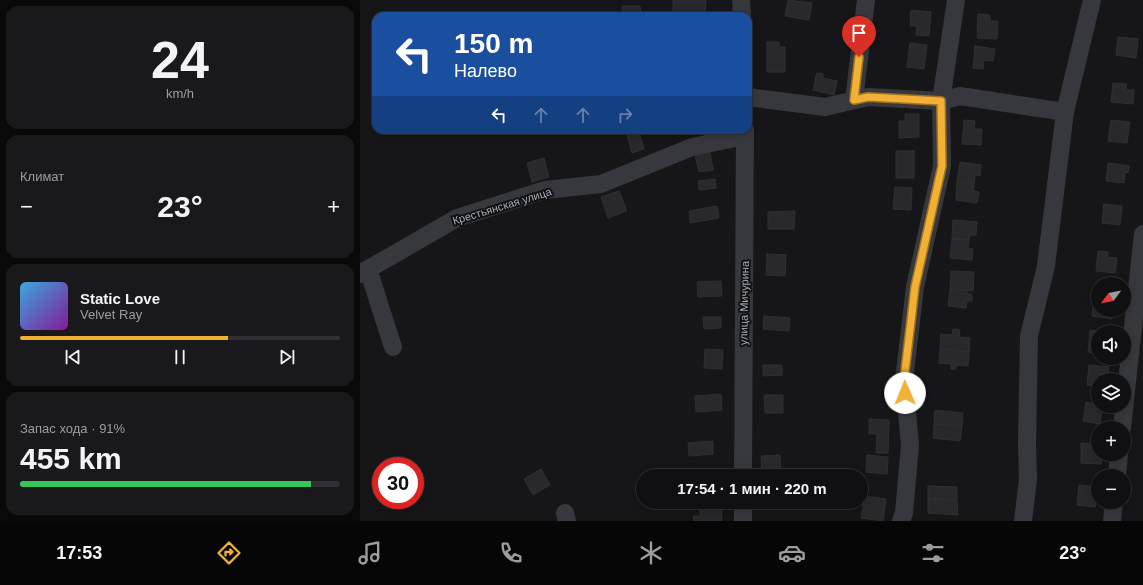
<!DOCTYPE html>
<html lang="ru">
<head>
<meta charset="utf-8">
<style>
  body { margin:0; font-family:Helvetica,sans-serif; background:#19191b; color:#f1f3f6; height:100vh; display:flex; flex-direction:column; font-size:15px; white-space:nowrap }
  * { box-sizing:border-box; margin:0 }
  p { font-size:13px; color:#9c9d9f }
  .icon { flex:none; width:22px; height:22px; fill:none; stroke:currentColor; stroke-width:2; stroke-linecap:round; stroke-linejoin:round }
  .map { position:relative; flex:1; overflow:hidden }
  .details { display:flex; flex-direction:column; gap:6px; padding:6px; background:#09090a; width:360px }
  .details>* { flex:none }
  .banner { position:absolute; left:12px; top:12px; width:380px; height:122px; border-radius:12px; box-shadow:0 2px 10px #0003,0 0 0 1px #303032; background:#1a4fa0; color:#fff; overflow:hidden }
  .needle { width:26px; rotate:238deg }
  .fabs { position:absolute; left:731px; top:277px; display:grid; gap:8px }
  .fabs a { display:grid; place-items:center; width:40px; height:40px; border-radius:50%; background:#101012; box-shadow:0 2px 10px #0003,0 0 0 1px #303032; font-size:20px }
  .speed { position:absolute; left:12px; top:457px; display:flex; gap:8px; font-size:20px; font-weight:700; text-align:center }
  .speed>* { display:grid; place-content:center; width:52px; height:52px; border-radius:50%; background:#101012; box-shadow:0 2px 10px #0003,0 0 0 1px #303032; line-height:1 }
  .speed .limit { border:6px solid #d22; background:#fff; color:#111 }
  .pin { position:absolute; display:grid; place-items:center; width:34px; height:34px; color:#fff; margin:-41px -17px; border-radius:50% 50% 50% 0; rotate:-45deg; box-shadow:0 0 4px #0007 }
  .pin .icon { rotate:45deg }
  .me { position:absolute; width:44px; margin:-22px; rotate:359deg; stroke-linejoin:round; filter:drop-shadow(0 0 3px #0008) }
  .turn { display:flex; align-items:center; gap:14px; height:84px; padding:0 16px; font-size:18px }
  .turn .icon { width:52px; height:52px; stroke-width:2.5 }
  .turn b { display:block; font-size:28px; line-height:34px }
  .lanes { display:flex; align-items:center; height:38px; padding:0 16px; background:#0003; justify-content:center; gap:20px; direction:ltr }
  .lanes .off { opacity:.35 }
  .big { font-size:30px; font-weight:600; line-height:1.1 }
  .details .tile { flex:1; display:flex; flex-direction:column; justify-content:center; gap:6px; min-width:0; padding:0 14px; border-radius:12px; background:#19191b }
  .details .dial { align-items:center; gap:0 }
  .dial b { font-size:52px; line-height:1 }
  .song { display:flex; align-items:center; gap:12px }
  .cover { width:48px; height:48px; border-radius:6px; background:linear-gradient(135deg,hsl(200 70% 55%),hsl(290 70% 35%)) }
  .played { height:4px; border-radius:2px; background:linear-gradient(90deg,#f2b134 65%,#303032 65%) }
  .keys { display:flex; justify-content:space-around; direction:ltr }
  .heat { display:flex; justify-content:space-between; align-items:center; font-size:22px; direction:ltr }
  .charge { height:6px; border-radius:3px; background:linear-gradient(90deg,#34c759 91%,#303032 0) }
  .trip { position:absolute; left:276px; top:469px; width:232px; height:40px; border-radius:20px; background:#101012; box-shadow:0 2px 10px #0003,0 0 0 1px #303032; font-weight:600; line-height:40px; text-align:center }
  .tabs { display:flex; height:64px; justify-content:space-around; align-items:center; background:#060607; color:#9c9d9f }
  .tabs .icon { width:28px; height:28px }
  .tabs .active { color:#f2b134 }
  .tabs b { font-size:18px; color:#f1f3f6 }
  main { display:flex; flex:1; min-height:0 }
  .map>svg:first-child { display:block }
  .building { fill:#29292c; stroke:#303034 }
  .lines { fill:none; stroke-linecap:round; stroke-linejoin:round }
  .minor { stroke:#37383d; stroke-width:18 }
  .route-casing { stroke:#9d7322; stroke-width:10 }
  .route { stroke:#f2b134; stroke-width:7 }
  .labels { text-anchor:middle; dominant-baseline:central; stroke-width:4; stroke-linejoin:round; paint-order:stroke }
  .street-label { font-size:11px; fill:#a8adb8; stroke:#111113 }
</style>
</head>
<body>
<main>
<section class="details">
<div class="tile dial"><b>24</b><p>km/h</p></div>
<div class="tile"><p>Климат</p>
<div class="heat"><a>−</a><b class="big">23°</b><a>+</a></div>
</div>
<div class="tile">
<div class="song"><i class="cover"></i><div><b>Static Love</b><p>Velvet Ray</p></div></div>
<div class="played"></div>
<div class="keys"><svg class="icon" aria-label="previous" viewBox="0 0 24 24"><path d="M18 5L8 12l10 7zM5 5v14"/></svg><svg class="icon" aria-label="pause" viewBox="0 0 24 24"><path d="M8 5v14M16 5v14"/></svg><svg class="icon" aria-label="next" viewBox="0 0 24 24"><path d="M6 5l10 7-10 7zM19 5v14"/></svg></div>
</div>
<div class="tile"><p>Запас хода · 91%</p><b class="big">455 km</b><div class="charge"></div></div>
</section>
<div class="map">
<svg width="783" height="521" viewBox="0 0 783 521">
  <rect width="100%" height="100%" fill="#161618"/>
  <g class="building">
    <polygon points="313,0 346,0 345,13 313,12"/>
    <polygon points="428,0 452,3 449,20 425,16"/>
    <polygon points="262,6 280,6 281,16 263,16"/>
    <polygon points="551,10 571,12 569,36 556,35 557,26 550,26"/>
    <polygon points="618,14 630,15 630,21 638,21 637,39 617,38"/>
    <polygon points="758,37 778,39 776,58 756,55"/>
    <polygon points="407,42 419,42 419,47 425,47 425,72 407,72"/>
    <polygon points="550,43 567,45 564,69 547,67"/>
    <polygon points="615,46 635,49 633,61 624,60 623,69 613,68"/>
    <polygon points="457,73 463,74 463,78 477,81 474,95 453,90"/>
    <polygon points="753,83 767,84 766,90 774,90 773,104 751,102"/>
    <polygon points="545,114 559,114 559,137 539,138 539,121 545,121"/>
    <polygon points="604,120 615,121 614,129 622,129 621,145 602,144"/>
    <polygon points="751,120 770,122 767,143 748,141"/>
    <polygon points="336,130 356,130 356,131 337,133"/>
    <polygon points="279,131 284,149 272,153 267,134"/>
    <rect x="536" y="151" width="18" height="27"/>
    <polygon points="350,152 353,170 339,172 335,155"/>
    <polygon points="184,158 189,177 172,182 167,163"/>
    <polygon points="600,162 621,165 620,176 615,175 614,184 597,182"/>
    <polygon points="748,163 769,166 768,173 765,172 764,183 746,181"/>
    <polygon points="355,179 356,188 339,190 338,181"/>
    <polygon points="597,182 614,184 613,191 619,192 617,203 596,200"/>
    <polygon points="535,187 552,188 551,210 533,209"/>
    <polygon points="259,191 267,211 248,218 241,197"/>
    <polygon points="744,204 762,206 760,225 742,223"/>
    <polygon points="357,206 359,218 330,223 329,211"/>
    <polygon points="435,211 434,229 408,229 408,212"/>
    <polygon points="593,220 617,222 616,235 610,235 609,240 592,239"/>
    <polygon points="592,239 609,240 608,248 613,249 612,260 590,258"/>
    <polygon points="738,251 748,252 748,257 757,258 755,273 736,271"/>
    <polygon points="407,254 426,255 425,276 406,275"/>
    <polygon points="591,271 614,272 613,291 590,289"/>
    <polygon points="361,281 362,296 338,297 337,282"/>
    <polygon points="590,289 607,290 607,294 612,294 612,301 607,301 606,308 588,306"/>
    <polygon points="734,297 738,297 738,310 753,310 752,319 732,316"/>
    <polygon points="404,316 430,318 429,331 403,329"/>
    <polygon points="343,317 361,317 361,328 344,329"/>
    <polygon points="593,329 600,330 599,337 610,338 609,352 580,349 581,334 592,335"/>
    <polygon points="730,330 748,332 738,332 738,354 728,352"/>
    <polygon points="345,349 363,350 362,369 344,368"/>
    <polygon points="580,349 609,352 608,366 596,365 596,369 591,369 591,364 579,363"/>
    <polygon points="403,365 422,365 422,375 403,376"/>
    <polygon points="729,365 749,367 747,380 738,380 738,386 727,385"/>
    <polygon points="361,394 362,410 336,412 335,396"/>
    <polygon points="404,395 423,395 423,413 405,413"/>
    <polygon points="726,402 743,406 740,424 723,421"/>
    <polygon points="575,410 603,413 602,426 574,424"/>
    <polygon points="509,419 529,420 528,453 516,453 517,434 509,434"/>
    <polygon points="574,424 602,426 600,441 573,438"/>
    <polygon points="353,441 353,454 329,456 328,443"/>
    <polygon points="721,443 732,444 732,451 738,451 738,454 742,454 741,464 721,463"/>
    <polygon points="420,455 421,476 402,476 401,456"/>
    <polygon points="507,455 528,457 527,474 506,472"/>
    <polygon points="181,469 190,485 173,495 164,479"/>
    <polygon points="719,485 737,487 735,507 717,505"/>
    <polygon points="568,486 597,487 597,500 568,499"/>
    <polygon points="504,496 526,499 523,521 501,518"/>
    <polygon points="568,499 597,500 598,515 568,513"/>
    <polygon points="340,502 361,502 362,521 334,521 333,516 340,516"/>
  </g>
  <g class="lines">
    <g class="minor">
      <polyline points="381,0 382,16"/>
      <polyline points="388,97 465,107 508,97 581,101 600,96 705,112"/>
      <polyline points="494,100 506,0"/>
      <polyline points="8,269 33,347"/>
      <polyline points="0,274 97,218 185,190 241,184 332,147 385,136"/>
      <polyline points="762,428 783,234"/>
      <polyline points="383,476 385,130"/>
      <polyline points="757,476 759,454"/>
      <polyline points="383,502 383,521"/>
      <polyline points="205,513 207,521"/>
      <polyline points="541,521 544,513 550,445 544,380 555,287 582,166 581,101 596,0"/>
      <polyline points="663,521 668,479 667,443 669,336 686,266 705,112 732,0"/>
      <polyline points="752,521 754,502"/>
    </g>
  </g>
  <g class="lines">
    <g class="route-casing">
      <polyline id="route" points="499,57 494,100 508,97 581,101 582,166 555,287 544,380 545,393"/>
    </g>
    <use href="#route" class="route"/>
  </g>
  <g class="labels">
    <g class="street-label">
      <text transform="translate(142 206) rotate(-17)">Крестьянская улица</text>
      <text transform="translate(384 303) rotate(-89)">улица Мичурина</text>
    </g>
  </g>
</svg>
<div class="fabs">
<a><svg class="needle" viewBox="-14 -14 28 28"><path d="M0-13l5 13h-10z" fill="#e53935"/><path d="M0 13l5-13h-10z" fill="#9c9d9f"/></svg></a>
<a><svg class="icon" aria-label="sound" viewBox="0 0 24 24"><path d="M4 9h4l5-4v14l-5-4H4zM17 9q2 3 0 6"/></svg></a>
<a><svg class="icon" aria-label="layers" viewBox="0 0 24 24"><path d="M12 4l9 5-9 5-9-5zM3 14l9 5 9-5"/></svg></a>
<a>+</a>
<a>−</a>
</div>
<div class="speed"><div class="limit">30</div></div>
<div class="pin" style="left:499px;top:57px;background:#d93025"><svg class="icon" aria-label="arrive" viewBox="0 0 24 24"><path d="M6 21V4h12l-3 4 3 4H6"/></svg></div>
<svg class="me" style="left:545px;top:393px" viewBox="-20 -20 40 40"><circle r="19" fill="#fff"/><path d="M0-13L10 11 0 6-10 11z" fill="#f2b134"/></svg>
<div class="trip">17:54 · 1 мин · 220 m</div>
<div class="banner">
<div class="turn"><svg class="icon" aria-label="left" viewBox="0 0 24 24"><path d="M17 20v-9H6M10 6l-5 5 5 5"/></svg><div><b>150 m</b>Налево</div></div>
<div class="lanes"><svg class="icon" aria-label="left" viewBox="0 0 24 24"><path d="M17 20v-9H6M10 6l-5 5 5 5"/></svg><svg class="icon off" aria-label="ahead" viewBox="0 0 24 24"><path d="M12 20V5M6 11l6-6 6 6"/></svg><svg class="icon off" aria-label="ahead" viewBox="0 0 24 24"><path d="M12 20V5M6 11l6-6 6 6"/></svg><svg class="icon off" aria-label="right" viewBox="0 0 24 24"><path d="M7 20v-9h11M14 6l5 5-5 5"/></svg></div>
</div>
</div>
</main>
<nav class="tabs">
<b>17:53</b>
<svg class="icon active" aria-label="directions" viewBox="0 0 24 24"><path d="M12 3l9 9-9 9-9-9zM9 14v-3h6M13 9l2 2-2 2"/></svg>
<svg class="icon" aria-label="music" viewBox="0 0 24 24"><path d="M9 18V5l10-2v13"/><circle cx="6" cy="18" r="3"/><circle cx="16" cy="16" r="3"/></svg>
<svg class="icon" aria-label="phone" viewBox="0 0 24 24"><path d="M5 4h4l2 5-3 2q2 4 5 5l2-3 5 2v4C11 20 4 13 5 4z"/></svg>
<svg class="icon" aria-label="climate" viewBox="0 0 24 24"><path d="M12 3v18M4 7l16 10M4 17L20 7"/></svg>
<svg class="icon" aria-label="car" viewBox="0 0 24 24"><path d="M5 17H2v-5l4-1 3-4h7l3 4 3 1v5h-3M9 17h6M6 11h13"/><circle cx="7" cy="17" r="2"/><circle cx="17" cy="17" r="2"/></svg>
<svg class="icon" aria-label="filters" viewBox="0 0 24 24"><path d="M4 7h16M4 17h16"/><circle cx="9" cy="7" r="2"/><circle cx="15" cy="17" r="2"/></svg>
<b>23°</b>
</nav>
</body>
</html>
